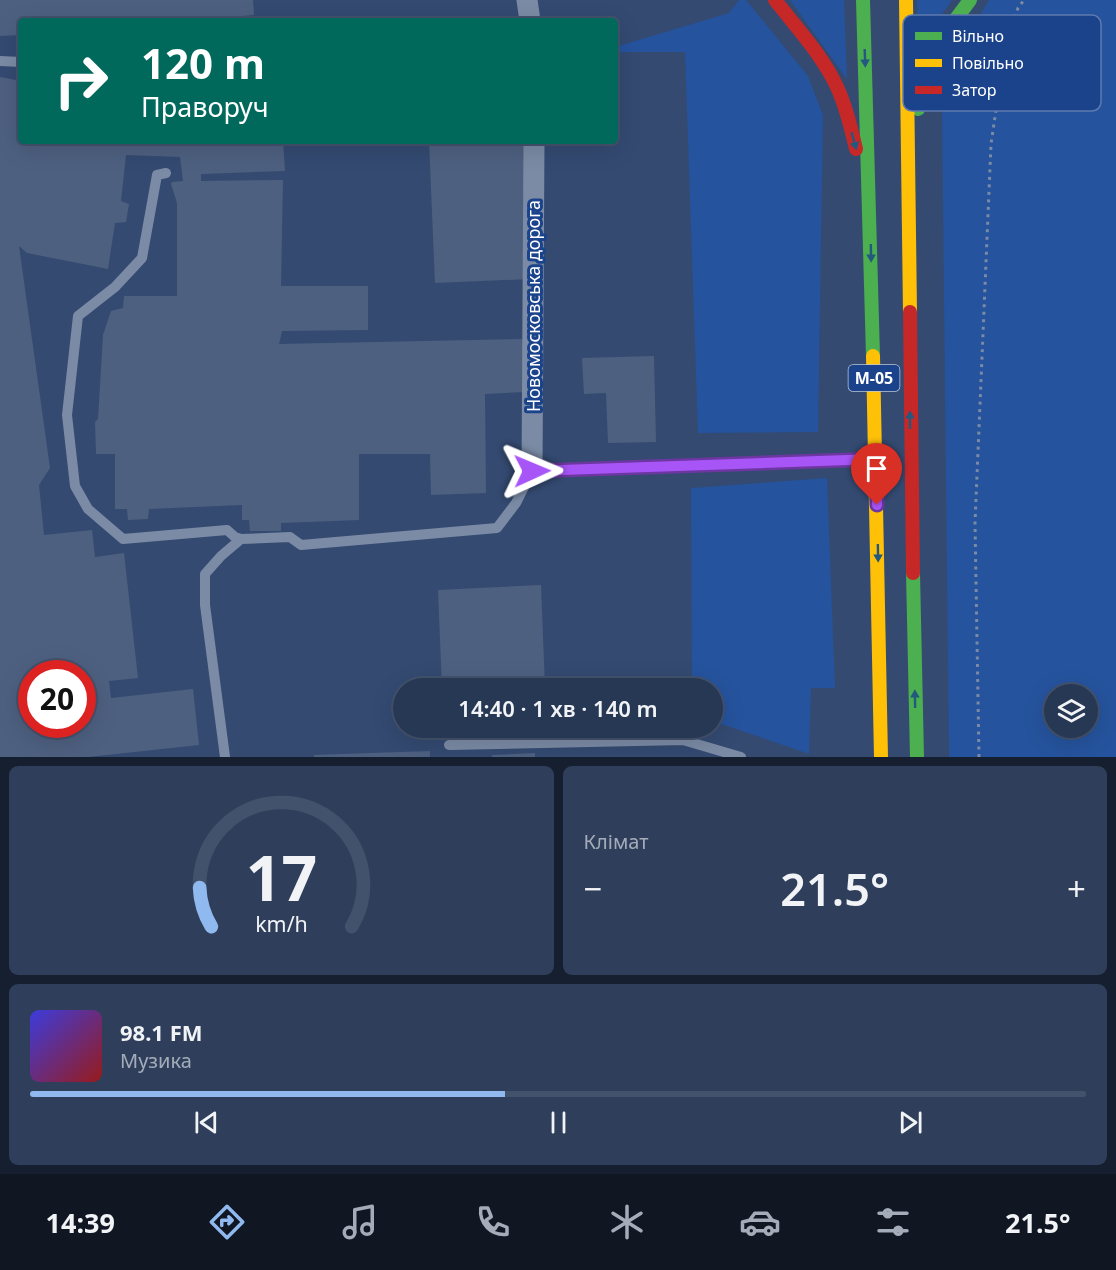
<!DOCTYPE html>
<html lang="uk">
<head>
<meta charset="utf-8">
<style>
  body { margin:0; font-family:"Noto Sans",sans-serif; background:#2f3f5b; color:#f1f3f6; height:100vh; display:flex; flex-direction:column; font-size:22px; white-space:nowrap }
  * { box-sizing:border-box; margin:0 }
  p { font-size:20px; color:#a4acb9 }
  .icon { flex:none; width:33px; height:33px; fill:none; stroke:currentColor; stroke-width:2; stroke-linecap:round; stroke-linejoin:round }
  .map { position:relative; height:757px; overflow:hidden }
  .drawer { display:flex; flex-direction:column; gap:9px; padding:9px; background:#151f2f; flex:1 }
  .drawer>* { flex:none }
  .guide { position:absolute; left:18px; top:18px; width:600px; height:126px; border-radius:6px; box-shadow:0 6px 24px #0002,0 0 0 2px #43526c; background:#00695c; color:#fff; overflow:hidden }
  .fabs { position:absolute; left:1044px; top:684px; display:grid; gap:12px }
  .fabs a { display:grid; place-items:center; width:54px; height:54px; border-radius:50%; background:#273855; box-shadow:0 6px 24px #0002,0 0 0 2px #43526c; font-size:30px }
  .speed { position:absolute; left:18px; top:660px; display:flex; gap:12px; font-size:30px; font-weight:700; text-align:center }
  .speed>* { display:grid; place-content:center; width:78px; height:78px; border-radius:50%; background:#273855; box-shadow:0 6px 24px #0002,0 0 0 2px #43526c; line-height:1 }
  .speed .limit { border:9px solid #d22; background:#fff; color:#111 }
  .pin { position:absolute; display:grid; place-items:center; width:51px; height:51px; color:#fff; margin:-62px -26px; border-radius:50% 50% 50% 0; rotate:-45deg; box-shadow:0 0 6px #0007 }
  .pin .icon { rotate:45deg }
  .me { position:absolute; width:66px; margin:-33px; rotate:89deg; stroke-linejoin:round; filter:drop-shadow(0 0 4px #0008) }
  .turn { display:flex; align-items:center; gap:21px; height:126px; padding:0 24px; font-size:27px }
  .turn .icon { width:78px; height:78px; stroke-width:2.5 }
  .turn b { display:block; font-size:42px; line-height:51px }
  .big { font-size:45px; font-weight:600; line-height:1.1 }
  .drawer .widget { flex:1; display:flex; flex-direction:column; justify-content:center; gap:9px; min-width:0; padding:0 21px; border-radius:9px; background:#2f3f5b }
  .drawer .dial { align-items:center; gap:0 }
  .dial svg { height:156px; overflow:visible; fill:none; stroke:#43526c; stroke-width:7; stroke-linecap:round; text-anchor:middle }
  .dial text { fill:#f1f3f6; stroke:none }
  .song { display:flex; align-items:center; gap:18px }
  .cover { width:72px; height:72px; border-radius:9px; background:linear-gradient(135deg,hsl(240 70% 55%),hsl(0 70% 35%)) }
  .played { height:6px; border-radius:3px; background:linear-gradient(90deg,#90b9f0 45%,#43526c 45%) }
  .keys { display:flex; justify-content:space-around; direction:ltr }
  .heat { display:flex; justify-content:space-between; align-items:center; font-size:33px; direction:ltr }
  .drawer .tiles { flex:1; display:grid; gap:9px; grid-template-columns:1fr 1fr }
  .widget:last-child { grid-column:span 2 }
  .trip { position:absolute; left:393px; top:678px; width:330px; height:60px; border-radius:30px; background:#273855; box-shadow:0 6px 24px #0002,0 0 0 2px #43526c; font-weight:600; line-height:60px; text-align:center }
  .tab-bar { display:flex; height:96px; justify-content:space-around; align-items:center; background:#101622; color:#a4acb9 }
  .tab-bar .icon { width:42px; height:42px }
  .tab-bar .current { color:#90b9f0 }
  .tab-bar b { font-size:27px; color:#f1f3f6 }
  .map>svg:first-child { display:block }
  .green { fill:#25539d; fill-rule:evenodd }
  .building { fill:#4e6080; fill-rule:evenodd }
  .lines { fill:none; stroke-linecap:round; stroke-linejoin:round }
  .path { stroke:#7b8ba5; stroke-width:3; stroke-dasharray:3 4.5; stroke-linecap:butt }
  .lane { stroke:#7b8ba5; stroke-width:10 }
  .street { stroke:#7b8ba5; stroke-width:21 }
  .fast { stroke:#4caf50; stroke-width:14 }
  .slow { stroke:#ffc107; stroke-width:14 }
  .jam { stroke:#c62828; stroke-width:14 }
  .oneway { fill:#24597f }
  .route-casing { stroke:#6d37a1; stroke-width:15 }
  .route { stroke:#a855f7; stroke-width:10 }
  .labels { text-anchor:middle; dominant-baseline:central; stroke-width:6; stroke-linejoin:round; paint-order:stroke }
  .shield { fill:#1a438b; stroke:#bac7dc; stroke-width:1.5 }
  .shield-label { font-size:16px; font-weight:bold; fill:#fff }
  .street-label { font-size:18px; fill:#fff; stroke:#1a438b }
  .key { fill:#1a438b; stroke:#5f7bae; stroke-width:1.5 }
  .key-label { font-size:16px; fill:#fff }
</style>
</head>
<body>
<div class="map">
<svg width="1116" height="757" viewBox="0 0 1116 757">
  <rect width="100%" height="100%" fill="#344a71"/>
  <g class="green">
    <polygon points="739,0 746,0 808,76 823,115 818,432 698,433 685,52 615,52 615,47 729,13"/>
    <polygon points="790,0 844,0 847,79"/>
    <polygon points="917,0 952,0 918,48"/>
    <path d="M989 0H1116V757H949L942 115 947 70ZM1054 694H1088V728H1054Z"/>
    <polygon points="827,478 835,688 811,688 809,754 713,721 712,688 692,688 691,488"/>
  </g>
  <g class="building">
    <polygon points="0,0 253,0 254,15 184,21 21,21 21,35 0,36"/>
    <path d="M0 77 21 81V141H283L285 171 201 174V181L283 180 281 286H368V330L282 331 279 344 525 339V392L485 394 486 493 431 495 430 454H359V520L281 523V531H250L249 520H242V505L149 509 148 519 128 520 127 509H115V454H96L95 422 98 419 103 335 111 311 123 308 124 296H177V203L171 184 172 182 183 181 180 157 126 155 121 201 129 204 126 222 115 223 108 269 27 253 19 246 50 468 39 485 44 535 92 530 95 557 124 553 138 678 109 681 111 698 193 689 199 745 88 757H0ZM32 674H82V724H32Z"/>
    <polygon points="429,141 525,141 530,279 435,283"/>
    <polygon points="654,356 656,442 608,443 606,393 584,394 582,358"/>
    <polygon points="541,585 545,688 442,688 438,590"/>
    <polygon points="430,751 430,757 314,757 314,755"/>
    <polygon points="535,753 535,757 492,757 492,755"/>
  </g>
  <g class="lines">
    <polyline class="path" points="979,757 975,523 991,144 1006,42 1018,8 1024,0"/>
    <g class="lane">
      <polyline points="0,61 21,62"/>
      <polyline points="166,173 157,175 142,258 115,287 78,316 67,415 75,486 88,509 123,539 227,530 235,537 241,539 290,537 301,545 497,528 516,503 532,471 871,460"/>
      <polyline points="449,745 683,740 741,757"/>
      <polyline points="225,757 205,605 205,574 221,556 241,539"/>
    </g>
    <g class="street">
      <polyline points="527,0 530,21"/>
      <polyline points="532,471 534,141"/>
    </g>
    <g class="fast">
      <polyline points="863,0 873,356"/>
      <polyline points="918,109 920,94 941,39 970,0"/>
      <polyline points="913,573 917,757"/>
    </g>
    <g class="slow">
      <polyline points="906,0 910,312"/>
      <polyline points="873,356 881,757"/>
    </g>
    <g class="jam">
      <path d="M775 0C797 28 822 55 837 87 846 106 851 128 856 149"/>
      <polyline points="910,312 913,573"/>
    </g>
  </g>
  <defs><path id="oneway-solid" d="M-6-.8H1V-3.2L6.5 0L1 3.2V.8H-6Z" transform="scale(1.5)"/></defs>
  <g class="oneway">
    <use href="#oneway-solid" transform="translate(865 58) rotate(88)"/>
    <use href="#oneway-solid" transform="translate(854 141) rotate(75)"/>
    <use href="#oneway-solid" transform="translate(871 253) rotate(89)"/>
    <use href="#oneway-solid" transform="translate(910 420) rotate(-90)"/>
    <use href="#oneway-solid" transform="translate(878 553) rotate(89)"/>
    <use href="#oneway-solid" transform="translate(915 699) rotate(-91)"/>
  </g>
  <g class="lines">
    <g class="route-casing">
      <polyline id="route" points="532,471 876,459 877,505"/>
    </g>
    <use href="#route" class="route"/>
  </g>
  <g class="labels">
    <rect class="shield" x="848.5" y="365" width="51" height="26" rx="4.5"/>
    <g class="shield-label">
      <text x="874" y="378">М-05</text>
    </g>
    <g class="street-label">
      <text transform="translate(533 306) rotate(-90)">Новомосковська дорога</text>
    </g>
  </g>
  <rect x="903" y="15" width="198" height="96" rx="9" class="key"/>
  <rect x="915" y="32" width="27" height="8" fill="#4caf50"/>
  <rect x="915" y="59" width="27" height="8" fill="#ffc107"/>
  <rect x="915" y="86" width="27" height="8" fill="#c62828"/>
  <g class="key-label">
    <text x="952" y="42">Вільно</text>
    <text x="952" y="69">Повільно</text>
    <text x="952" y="96">Затор</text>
  </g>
</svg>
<div class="fabs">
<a><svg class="icon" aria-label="layers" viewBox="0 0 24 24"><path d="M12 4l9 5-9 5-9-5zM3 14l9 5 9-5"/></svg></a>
</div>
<div class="speed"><div class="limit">20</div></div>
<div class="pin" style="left:877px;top:505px;background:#d93025"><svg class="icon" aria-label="arrive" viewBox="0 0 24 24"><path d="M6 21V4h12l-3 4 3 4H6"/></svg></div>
<svg class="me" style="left:532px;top:471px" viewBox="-20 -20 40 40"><path d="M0-17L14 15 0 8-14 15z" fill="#a855f7" stroke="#fff" stroke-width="4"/></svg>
<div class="trip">14:40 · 1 хв · 140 m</div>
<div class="guide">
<div class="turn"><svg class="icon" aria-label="right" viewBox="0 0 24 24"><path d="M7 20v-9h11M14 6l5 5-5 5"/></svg><div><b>120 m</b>Праворуч</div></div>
</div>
</div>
<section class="drawer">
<div class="tiles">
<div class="widget dial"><svg viewBox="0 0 100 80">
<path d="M14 69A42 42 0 1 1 86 69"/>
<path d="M14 69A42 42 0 0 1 8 49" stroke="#90b9f0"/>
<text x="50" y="56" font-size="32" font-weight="700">17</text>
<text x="50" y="72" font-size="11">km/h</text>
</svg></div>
<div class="widget"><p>Клімат</p>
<div class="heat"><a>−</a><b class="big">21.5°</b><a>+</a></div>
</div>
<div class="widget">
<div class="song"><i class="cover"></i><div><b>98.1 FM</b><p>Музика</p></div></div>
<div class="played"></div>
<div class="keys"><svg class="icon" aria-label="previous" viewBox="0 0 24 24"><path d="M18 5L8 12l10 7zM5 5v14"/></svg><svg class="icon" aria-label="pause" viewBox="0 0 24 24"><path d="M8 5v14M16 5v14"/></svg><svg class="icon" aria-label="next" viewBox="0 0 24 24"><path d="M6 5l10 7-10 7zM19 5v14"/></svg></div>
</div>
</div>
</section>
<nav class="tab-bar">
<b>14:39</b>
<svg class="icon current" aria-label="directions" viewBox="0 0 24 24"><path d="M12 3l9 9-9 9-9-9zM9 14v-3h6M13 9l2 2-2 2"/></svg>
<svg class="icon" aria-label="music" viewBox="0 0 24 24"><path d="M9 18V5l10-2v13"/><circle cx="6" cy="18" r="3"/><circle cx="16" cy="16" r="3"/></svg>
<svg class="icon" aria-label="phone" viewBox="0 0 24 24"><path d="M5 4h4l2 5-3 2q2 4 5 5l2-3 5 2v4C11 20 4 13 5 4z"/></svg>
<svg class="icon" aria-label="climate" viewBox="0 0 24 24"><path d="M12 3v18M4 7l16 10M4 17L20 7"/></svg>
<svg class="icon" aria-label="car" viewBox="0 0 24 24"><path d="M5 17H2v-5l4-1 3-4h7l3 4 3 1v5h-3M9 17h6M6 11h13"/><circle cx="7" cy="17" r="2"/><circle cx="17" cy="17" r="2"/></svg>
<svg class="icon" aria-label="filters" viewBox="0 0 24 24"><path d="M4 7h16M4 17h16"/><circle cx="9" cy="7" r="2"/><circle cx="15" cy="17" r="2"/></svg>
<b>21.5°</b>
</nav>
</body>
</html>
